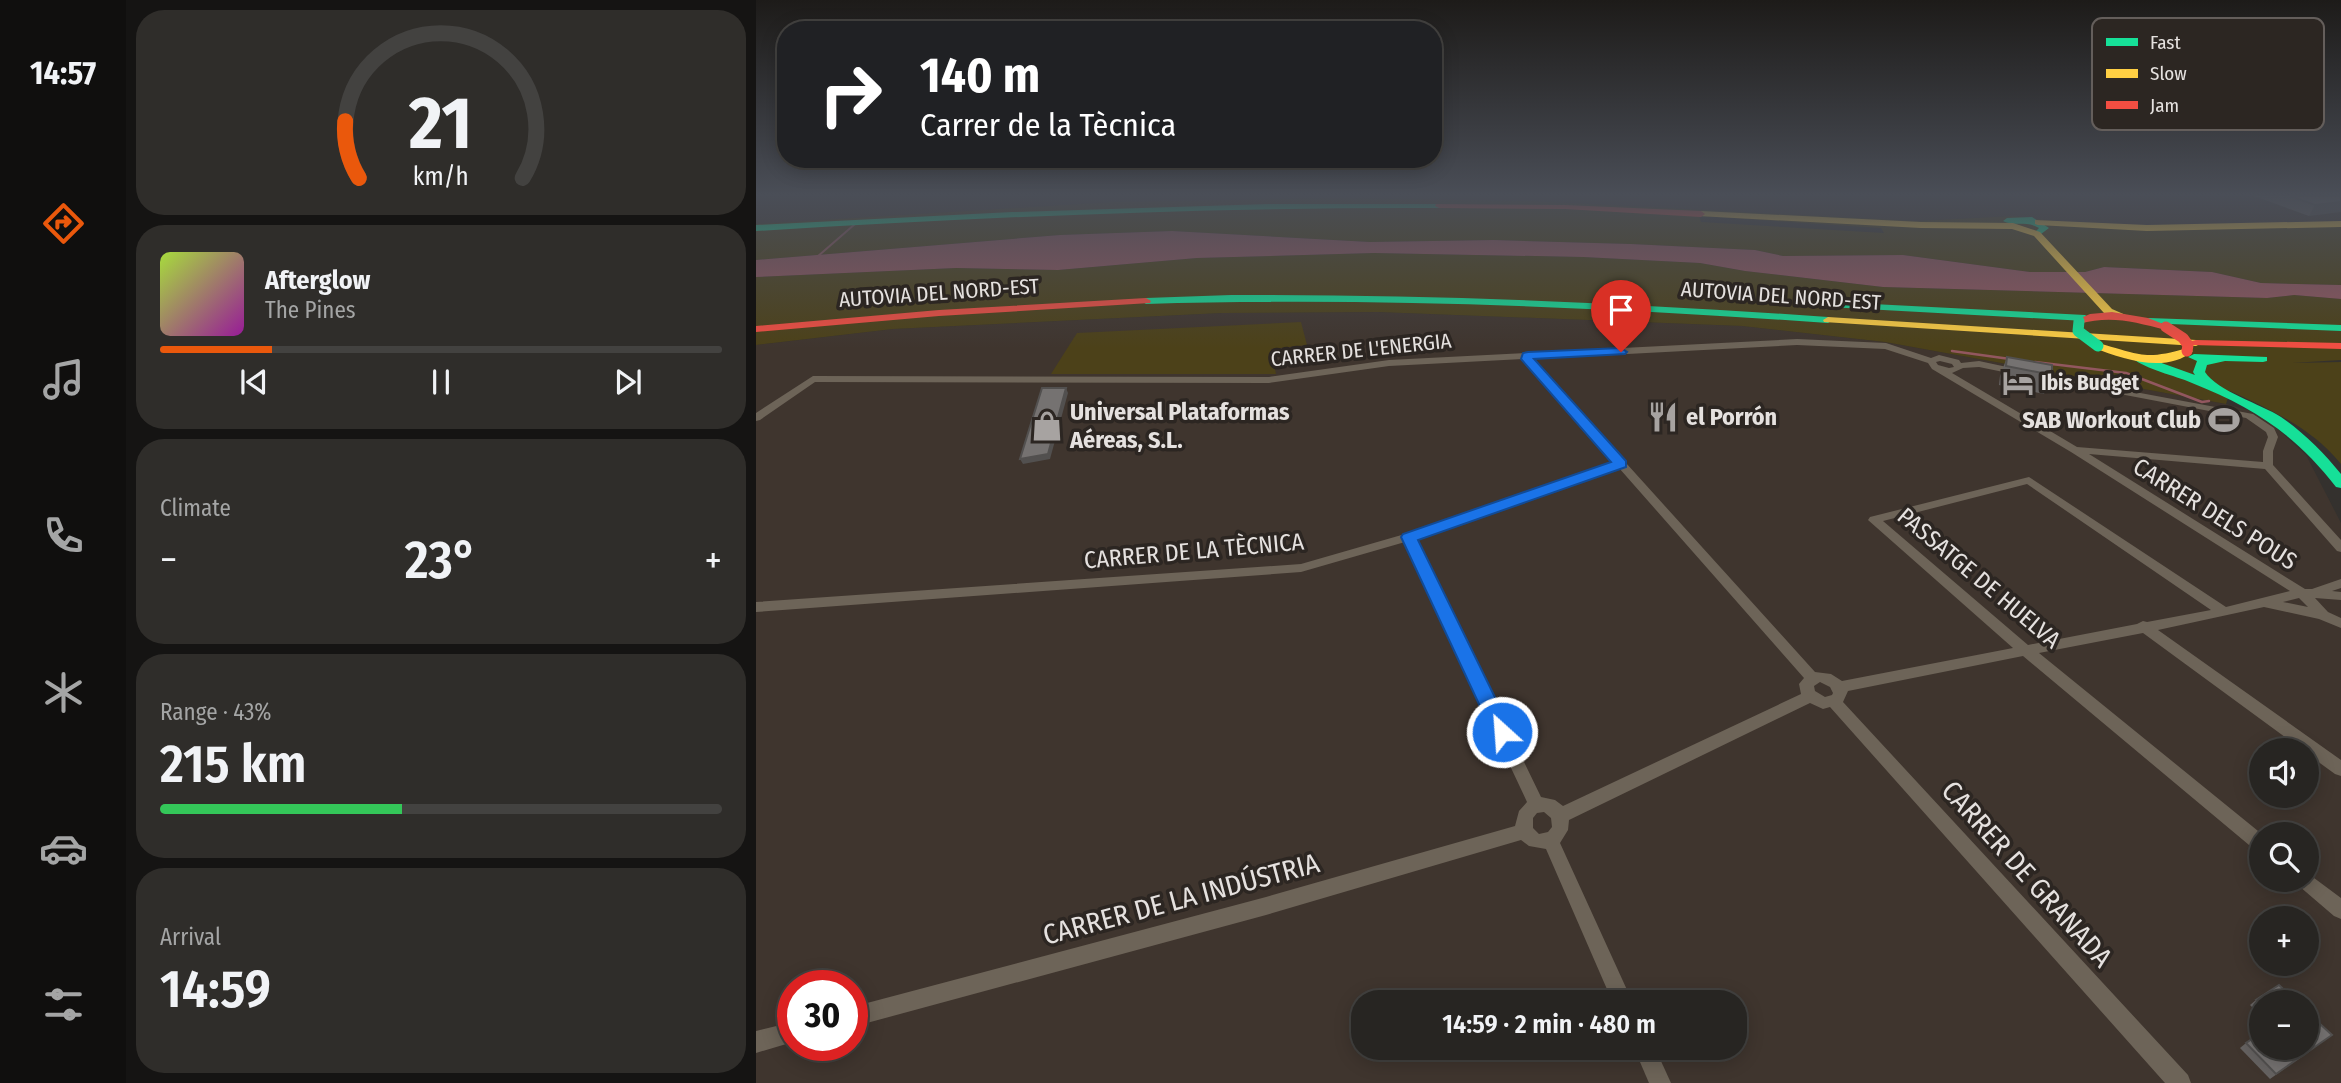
<!DOCTYPE html>
<html lang="en">
<head>
<meta charset="utf-8">
<style>
  body { margin:0; font-family:"Fira Sans Condensed",sans-serif; background:#2f2d2a; color:#f1f3f6; height:100vh; display:flex; flex-direction:column; font-size:26px; white-space:nowrap }
  * { box-sizing:border-box; margin:0 }
  p { font-size:23px; color:#a4a5a5 }
  .icon { flex:none; width:38px; height:38px; fill:none; stroke:currentColor; stroke-width:2; stroke-linecap:round; stroke-linejoin:round }
  .map { position:relative; flex:1; overflow:hidden }
  .panel { display:flex; flex-direction:column; gap:10px; padding:10px; background:#151413; width:630px }
  .panel>* { flex:none }
  .banner { position:absolute; left:21px; top:21px; width:665px; height:147px; border-radius:28px; box-shadow:0 4px 18px #0003,0 0 0 2px #434240; background:#202124; color:#fff; overflow:hidden }
  .tools { position:absolute; left:1493px; top:738px; display:grid; gap:14px }
  .tools a { display:grid; place-items:center; width:70px; height:70px; border-radius:50%; background:#272522; box-shadow:0 4px 18px #0003,0 0 0 2px #434240; font-size:35px }
  .speed { position:absolute; left:21px; top:970px; display:flex; gap:14px; font-size:35px; font-weight:700; text-align:center }
  .speed>* { display:grid; place-content:center; width:91px; height:91px; border-radius:50%; background:#272522; box-shadow:0 4px 18px #0003,0 0 0 2px #434240; line-height:1 }
  .speed .limit { border:10px solid #d22; background:#fff; color:#111 }
  .pin { position:absolute; display:grid; place-items:center; width:60px; height:60px; color:#fff; margin:-72px -30px; border-radius:50% 50% 50% 0; rotate:-45deg; box-shadow:0 0 7px #0007 }
  .pin .icon { rotate:45deg }
  .me { position:absolute; width:77px; margin:-38px; rotate:334deg; stroke-linejoin:round; filter:drop-shadow(0 0 5px #0008) }
  .turn { display:flex; align-items:center; gap:24px; height:147px; padding:0 28px; font-size:32px }
  .turn .icon { width:91px; height:91px; stroke-width:2.5 }
  .turn b { display:block; font-size:49px; line-height:60px }
  .big { font-size:52px; font-weight:600; line-height:1.1 }
  .panel .widget { flex:1; display:flex; flex-direction:column; justify-content:center; gap:10px; min-width:0; padding:0 24px; border-radius:28px; background:#2f2d2a }
  .panel .dial { align-items:center; gap:0 }
  .dial svg { height:182px; overflow:visible; fill:none; stroke:#434240; stroke-width:7; stroke-linecap:round; text-anchor:middle }
  .dial text { fill:#f1f3f6; stroke:none }
  .song { display:flex; align-items:center; gap:21px }
  .cover { width:84px; height:84px; border-radius:10px; background:linear-gradient(135deg,hsl(80 70% 55%),hsl(300 70% 35%)) }
  .played { height:7px; border-radius:4px; background:linear-gradient(90deg,#ea580c 20%,#434240 20%) }
  .keys { display:flex; justify-content:space-around; direction:ltr }
  .heat { display:flex; justify-content:space-between; align-items:center; font-size:38px; direction:ltr }
  .charge { height:10px; border-radius:5px; background:linear-gradient(90deg,#34c759 43%,#434240 0) }
  .trip { position:absolute; left:595px; top:990px; width:396px; height:70px; border-radius:28px; background:#272522; box-shadow:0 4px 18px #0003,0 0 0 2px #434240; font-weight:600; line-height:70px; text-align:center }
  main { display:flex; flex:1; min-height:0 }
  .dock { display:flex; flex-direction:column; width:126px; justify-content:space-around; align-items:center; background:#100f0e; color:#a4a5a5 }
  .dock .icon { width:49px; height:49px }
  .dock .on { color:#ea580c }
  .dock b { font-size:32px; color:#f1f3f6 }
  .map>svg:first-child { display:block }
  .built { fill:#3f352e; fill-rule:evenodd }
  .green { fill:#4c4119; fill-rule:evenodd }
  .water { fill:#92575f }
  .lines { fill:none; stroke-linecap:round; stroke-linejoin:round }
  .stream-far1 { stroke:#92575f; stroke-width:2 }
  .stream { stroke:#92575f; stroke-width:2.5 }
  .street { fill:#6d6458; fill-rule:evenodd }
  .fast { fill:#16e098; fill-rule:evenodd }
  .slow { fill:#ffcf43; fill-rule:evenodd }
  .jam { fill:#f24e42; fill-rule:evenodd }
  .fast-bridge { stroke:#16e098; stroke-width:11 }
  .jam-bridge { stroke:#f24e42; stroke-width:11 }
  .wall { fill:#656261 }
  .shaded-wall { fill:#52504f }
  .building { fill:#757271; stroke:#52504f; stroke-width:2 }
  .route { fill:#1a73e8; stroke:#114b97; stroke-width:2 }
  .labels { text-anchor:middle; dominant-baseline:central; stroke-width:7; stroke-linejoin:round; paint-order:stroke }
  .far-street-label { font-size:21px; fill:#e5e1df; stroke:#2c2622 }
  .far-poi-label { font-size:21px; font-weight:bold; fill:#e5e1df; stroke:#2c2622; text-anchor:start }
  .poi-label { font-size:24px; font-weight:bold; fill:#e5e1df; stroke:#2c2622; text-anchor:start }
  .street-label { font-size:24px; fill:#e5e1df; stroke:#2c2622 }
  .near-street-label { font-size:28px; fill:#e5e1df; stroke:#2c2622 }
  .key { fill:#2c2622; stroke:#645e5b; stroke-width:2 }
  .key-label { font-size:19px; fill:#e5e1df }
</style>
</head>
<body>
<main>
<nav class="dock">
<b>14:57</b>
<svg class="icon on" aria-label="directions" viewBox="0 0 24 24"><path d="M12 3l9 9-9 9-9-9zM9 14v-3h6M13 9l2 2-2 2"/></svg>
<svg class="icon" aria-label="music" viewBox="0 0 24 24"><path d="M9 18V5l10-2v13"/><circle cx="6" cy="18" r="3"/><circle cx="16" cy="16" r="3"/></svg>
<svg class="icon" aria-label="phone" viewBox="0 0 24 24"><path d="M5 4h4l2 5-3 2q2 4 5 5l2-3 5 2v4C11 20 4 13 5 4z"/></svg>
<svg class="icon" aria-label="climate" viewBox="0 0 24 24"><path d="M12 3v18M4 7l16 10M4 17L20 7"/></svg>
<svg class="icon" aria-label="car" viewBox="0 0 24 24"><path d="M5 17H2v-5l4-1 3-4h7l3 4 3 1v5h-3M9 17h6M6 11h13"/><circle cx="7" cy="17" r="2"/><circle cx="17" cy="17" r="2"/></svg>
<svg class="icon" aria-label="filters" viewBox="0 0 24 24"><path d="M4 7h16M4 17h16"/><circle cx="9" cy="7" r="2"/><circle cx="15" cy="17" r="2"/></svg>
</nav>
<section class="panel">
<div class="widget dial"><svg viewBox="0 0 100 80">
<path d="M14 69A42 42 0 1 1 86 69"/>
<path d="M14 69A42 42 0 0 1 8 44" stroke="#ea580c"/>
<text x="50" y="56" font-size="32" font-weight="700">21</text>
<text x="50" y="72" font-size="11">km/h</text>
</svg></div>
<div class="widget">
<div class="song"><i class="cover"></i><div><b>Afterglow</b><p>The Pines</p></div></div>
<div class="played"></div>
<div class="keys"><svg class="icon" aria-label="previous" viewBox="0 0 24 24"><path d="M18 5L8 12l10 7zM5 5v14"/></svg><svg class="icon" aria-label="pause" viewBox="0 0 24 24"><path d="M8 5v14M16 5v14"/></svg><svg class="icon" aria-label="next" viewBox="0 0 24 24"><path d="M6 5l10 7-10 7zM19 5v14"/></svg></div>
</div>
<div class="widget"><p>Climate</p>
<div class="heat"><a>−</a><b class="big">23°</b><a>+</a></div>
</div>
<div class="widget"><p>Range · 43%</p><b class="big">215 km</b><div class="charge"></div></div>
<div class="widget"><p>Arrival</p><b class="big">14:59</b></div>
</section>
<div class="map">
<svg width="1585" height="1083" viewBox="0 0 1585 1083">
  <rect width="100%" height="100%" fill="#34312e"/>
  <g class="built">
    <polygon points="0,196 1585,196 1585,222 1340,226 1257,216 1161,221 776,201 582,198 357,202 0,224"/>
    <path d="M622 312 986 326 1129 342 1470 404 1492 410 1514 422 1550 455 1585 523V1083H0V345L137 329 466 313ZM1505 751H1550V796H1505ZM1505 835H1550V880H1505ZM1505 919H1550V964H1505ZM37 985H96V1045H37ZM607 1003H978V1048H607ZM1505 1003H1550V1048H1505Z"/>
  </g>
  <g class="green">
    <path d="M582 198 776 201 1161 221 1257 216 1340 226 1585 222V285L1505 283 1456 272 1348 267 1329 272H1274L1147 255 1027 256 999 250 875 244 738 240 614 242 416 231 304 235 0 260V224L357 202ZM943 216 1125 228 1128 233 945 222Z"/>
    <path d="M618 253 827 257 944 263 989 271 1127 287 1511 298 1538 295 1585 299V360L1536 363 1585 362V464C1556 428 1515 410 1474 391L1470 404 1129 342 986 326 622 312 466 313 137 329 0 345V277L200 268 302 270 441 258Z"/>
    <polygon points="545,322 551,345 515,349 520,374 295,374 321,333"/>
  </g>
  <polygon class="water" points="416,231 614,242 738,240 875,244 999,250 1027,256 1147,255 1274,272 1329,272 1348,267 1456,272 1505,283 1585,285 1585,299 1538,295 1511,298 1127,287 989,271 944,263 827,257 618,253 441,258 302,270 200,268 0,277 0,260 304,235"/>
  <g class="lines">
    <polyline class="stream-far1" points="61,257 99,224"/>
    <g class="stream">
      <polyline points="1196,351 1254,359"/>
      <polyline points="1279,362 1370,373 1446,402 1453,401"/>
    </g>
    <g class="street">
      <path d="M1041 339 1130 343 1175 358 1183 355 1203 360 1205 363 1223 361 1265 370V374L1262 375 1223 367 1207 368 1196 373 1321 447 1507 462V451L1512 437 1510 432 1490 418 1280 378 1277 377V373L1497 414 1518 428 1522 437 1517 451V465L1585 540V552L1581 551 1509 469 1333 454 1549 589H1556L1585 579V588L1576 591 1585 592V600L1559 598 1572 612 1585 618V628L1563 619 1508 607 1402 630 1585 760V776L1579 774 1550 753V751H1548L1387 633 1283 653 1507 835H1505V852L1499 850 1267 656 1092 691 1087 702 1432 1075 1435 1083H1409L1074 707 1067 709 1054 703 813 820 812 830 804 843 877 1003H857L790 849 773 846 765 840 510 915 96 1027V1007L510 897 759 826 763 811 771 802 649 542 545 572 0 612V602L545 564 649 534 858 463 767 359 633 366 513 383 59 382 4 420 0 421V413L57 376 513 377 633 360ZM1041 345 1129 349 1172 363 1176 369 1315 452 1534 591 1470 607 1273 477 1114 517 1112 520 1257 648 1086 681 1075 674 1059 672 776 359ZM1184 361 1196 364 1198 367 1193 368 1182 365 1180 362ZM863 468 1048 678 1043 684 1045 694 807 806 799 800 785 797 660 539ZM1271 484 1455 610 1391 622 1387 621 1381 624 1272 645 1127 521ZM1543 598 1552 607 1527 602ZM1064 682 1074 687 1077 693 1076 695 1069 697 1059 691 1058 686ZM788 812 795 818 796 827 792 832 783 834 777 828V818L781 813Z"/>
      <polygon points="1550,872 1585,898 1585,919 1578,916 1543,886 1540,880 1550,880"/>
      <polygon points="37,1022 37,1042 0,1053 0,1031"/>
      <polygon points="878,1048 899,1048 915,1083 893,1083"/>
    </g>
    <g class="fast">
      <path d="M512 204H683L687 206 683 208C455 207 228 217 0 231V225L256 212Z"/>
      <path d="M1276 217 1293 228 1281 237 1277 234 1283 228C1270 220 1258 227 1247 221L1251 218Z"/>
      <path d="M475 295C675 294 873 303 1072 317L1077 320 1072 323C845 307 618 297 390 304L385 301 390 298Z"/>
      <polygon points="1058,301 1329,315 1334,318 1329,321 1054,306 1054,302"/>
      <polygon points="1393,318 1585,325 1585,331 1389,323 1389,319"/>
      <path d="M1438 354 1511 357V361L1507 362 1469 361 1451 365 1449 372C1461 391 1505 404 1525 417 1548 433 1567 452 1585 474V488L1580 487C1540 435 1497 407 1436 383 1418 375 1391 370 1376 358L1378 356H1386L1439 375 1437 372 1441 361 1432 357Z"/>
    </g>
    <g class="slow">
      <polygon points="945,211 1165,222 1257,223 1284,232 1356,309 1372,316 1367,319 1348,313 1278,236 1256,229 1165,228 942,216 942,212"/>
      <polygon points="1279,220 1391,225 1585,221 1585,227 1391,231 1282,225 1279,224"/>
      <polygon points="1072,317 1440,340 1446,343 1440,346 1068,322 1067,320"/>
      <path d="M1342 343C1383 354 1388 361 1431 348L1437 351C1410 374 1367 359 1338 348V344Z"/>
    </g>
    <g class="jam">
      <polygon points="680,204 809,205 945,211 949,214 945,217 809,209 683,208 679,206"/>
      <polygon points="390,298 395,301 394,303 183,316 0,332 0,326 183,310"/>
      <path d="M1356 312 1392 318 1415 327 1410 330C1378 322 1355 315 1323 324L1318 321 1334 314Z"/>
      <polygon points="1440,340 1585,343 1585,349 1436,345 1436,341"/>
    </g>
    <polyline class="fast-bridge" points="1323,321 1322,331 1342,346"/>
    <polyline class="jam-bridge" points="1410,327 1427,338 1432,345 1431,351"/>
  </g>
  <g class="wall">
    <polygon points="1498,196 1585,196 1553,216"/>
    <polygon points="1251,357 1296,375 1288,394 1243,385 1244,376"/>
    <polygon points="1500,1000 1505,1003 1505,1016 1494,1005"/>
    <polygon points="1576,1035 1514,1079 1484,1048 1490,1043"/>
  </g>
  <g class="shaded-wall">
    <polygon points="1585,202 1585,212 1553,216 1559,205"/>
    <polygon points="310,388 312,393 294,459 267,464 264,459"/>
  </g>
  <g class="building">
    <polygon points="1534,196 1585,196 1585,202 1559,205"/>
    <polygon points="1251,357 1296,365 1296,375 1250,366"/>
    <polygon points="286,388 310,388 292,454 264,459"/>
    <polygon points="1523,985 1542,1003 1505,1003 1505,1005 1500,1000"/>
    <polygon points="1550,1011 1576,1035 1520,1074 1490,1043 1505,1033 1505,1048 1550,1048"/>
  </g>
  <linearGradient id="sky" x2="0" y2="1"><stop stop-color="#1d1b19"/><stop offset="0.56" stop-color="#4a4e57"/><stop offset="1" stop-color="#4a4e57" stop-opacity="0"/></linearGradient>
  <rect width="1585" height="348" fill="url(#sky)"/>
  <polygon class="route" points="865,348 871,352 869,354 778,359 870,461 870,467 662,540 756,732 753,738 746,740 739,738 736,732 645,537 647,534 855,462 765,359 767,353 772,352"/>
  <defs>
    <g id="hotel-bare" transform="scale(2.415)"><path d="M-6-4.5h1.5V1H6V5H4.5V3h-9V5H-6ZM-4 0a1.8 1.8 0 1 1 3.6 0ZM.5 0V-2.5h3Q6-2.5 6 0Z" fill="#a7a3a1" stroke="#2c2622" stroke-width="2.5" paint-order="stroke"/></g>
    <g id="restaurant-bare" transform="scale(2.415)"><path d="M-5-6h1v4h1v-4h1v4h1v-4h1v5L-1.5 .5V6h-2V.5L-5-1ZM5-6V6H3V1.5H1.5Q1.5-4 5-6Z" fill="#a7a3a1" stroke="#2c2622" stroke-width="2.5" paint-order="stroke"/></g>
    <g id="stadium-bare" transform="scale(2.415)"><path d="M0-5a6.5 5 0 1 0 0 10a6.5 5 0 1 0 0-10ZM-3.5-1.8h7v3.6h-7Z" fill="#a7a3a1" stroke="#2c2622" stroke-width="2.5" paint-order="stroke"/></g>
    <g id="shop-bare" transform="scale(2.415)"><path d="M-5-2.5h2.3a2.7 3.5 0 0 1 5.4 0H5L5.5 6h-11ZM-1.5-2.5h3a1.5 2.3 0 0 0-3 0Z" fill="#a7a3a1" stroke="#2c2622" stroke-width="2.5" paint-order="stroke"/></g>
  </defs>
  <g fill-rule="evenodd">
    <use href="#hotel-bare" x="1262" y="383"/>
    <use href="#restaurant-bare" x="907" y="417"/>
    <use href="#stadium-bare" x="1468" y="420"/>
    <use href="#shop-bare" x="291" y="426"/>
  </g>
  <g class="labels">
    <g class="far-street-label">
      <text transform="translate(183 293) rotate(-4)">AUTOVIA DEL NORD-EST</text>
      <text transform="translate(1025 296) rotate(4)">AUTOVIA DEL NORD-EST</text>
      <text transform="translate(605 350) rotate(-6)">CARRER DE L'ENERGIA</text>
    </g>
    <g class="far-poi-label">
      <text x="1285" y="383">Ibis Budget</text>
    </g>
    <g class="poi-label">
      <text x="314" y="412">Universal Plataformas<tspan x="314" dy="28">Aéreas, S.L.</tspan></text>
      <text x="930" y="417">el Porrón</text>
      <text x="1445" y="420" text-anchor="end">SAB Workout Club</text>
    </g>
    <g class="street-label">
      <text transform="translate(1459 514) rotate(32)">CARRER DELS POUS</text>
      <text transform="translate(438 551) rotate(-5)">CARRER DE LA TÈCNICA</text>
      <text transform="translate(1223 578) rotate(40)">PASSATGE DE HUELVA</text>
    </g>
    <g class="near-street-label">
      <text transform="translate(1271 874) rotate(48)">CARRER DE GRANADA</text>
      <text transform="translate(425 899) rotate(-15)">CARRER DE LA INDÚSTRIA</text>
    </g>
  </g>
  <rect x="1336" y="18" width="232" height="112" rx="10" class="key"/>
  <rect x="1350" y="38" width="32" height="8" fill="#16e098"/>
  <rect x="1350" y="69" width="32" height="9" fill="#ffcf43"/>
  <rect x="1350" y="101" width="32" height="8" fill="#f24e42"/>
  <g class="key-label">
    <text x="1394" y="49">Fast</text>
    <text x="1394" y="80">Slow</text>
    <text x="1394" y="112">Jam</text>
  </g>
</svg>
<div class="tools">
<a><svg class="icon" aria-label="sound" viewBox="0 0 24 24"><path d="M4 9h4l5-4v14l-5-4H4zM17 9q2 3 0 6"/></svg></a>
<a><svg class="icon" aria-label="search" viewBox="0 0 24 24"><circle cx="10" cy="10" r="6"/><path d="M15 15l6 6"/></svg></a>
<a>+</a>
<a>−</a>
</div>
<div class="speed"><div class="limit">30</div></div>
<div class="pin" style="left:865px;top:352px;background:#d93025"><svg class="icon" aria-label="arrive" viewBox="0 0 24 24"><path d="M6 21V4h12l-3 4 3 4H6"/></svg></div>
<svg class="me" style="left:746px;top:732px" viewBox="-20 -20 40 40"><circle r="17" fill="#1a73e8" stroke="#fff" stroke-width="3"/><path d="M0-11L8 9 0 5-8 9z" fill="#fff"/></svg>
<div class="trip">14:59 · 2 min · 480 m</div>
<div class="banner">
<div class="turn"><svg class="icon" aria-label="right" viewBox="0 0 24 24"><path d="M7 20v-9h11M14 6l5 5-5 5"/></svg><div><b>140 m</b>Carrer de la Tècnica</div></div>
</div>
</div>
</main>
</body>
</html>
